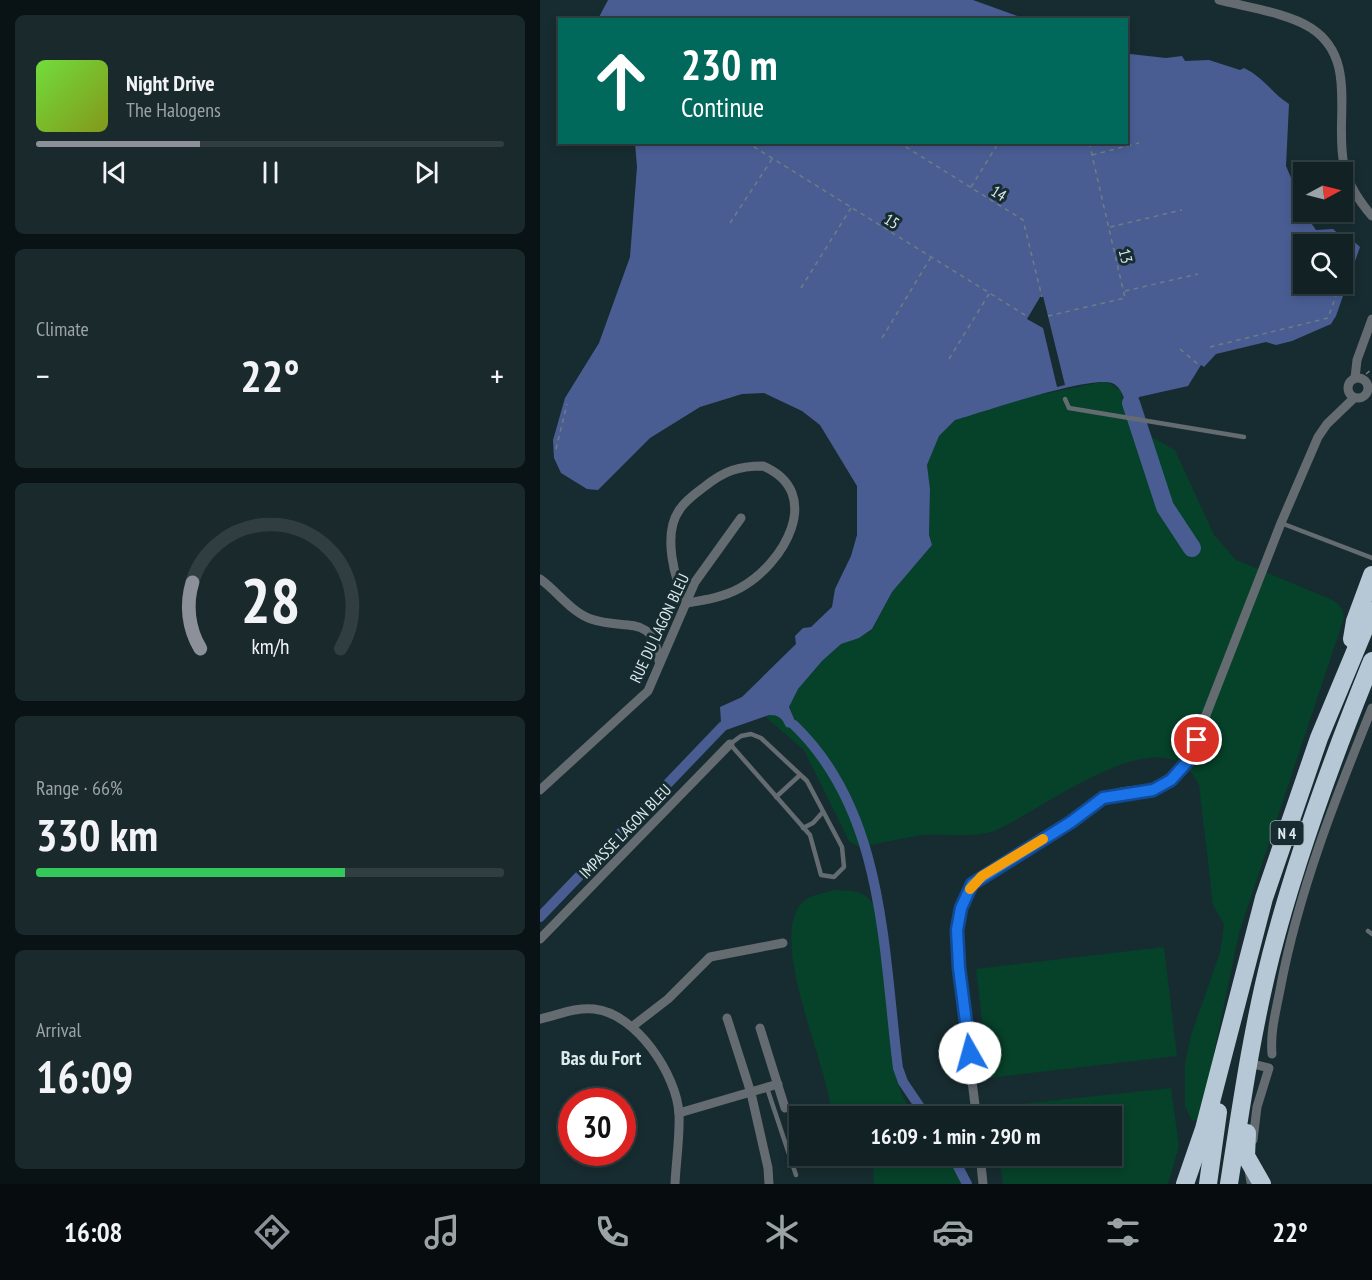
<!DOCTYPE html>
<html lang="en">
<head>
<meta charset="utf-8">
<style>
  body { margin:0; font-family:"PT Sans Narrow",sans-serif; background:#1a292c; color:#f1f3f6; height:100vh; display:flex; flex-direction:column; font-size:22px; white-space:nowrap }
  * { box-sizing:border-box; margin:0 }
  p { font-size:20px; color:#9ca3a6 }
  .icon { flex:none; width:33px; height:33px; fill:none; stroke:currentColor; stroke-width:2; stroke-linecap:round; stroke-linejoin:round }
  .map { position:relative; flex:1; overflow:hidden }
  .details { display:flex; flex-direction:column; gap:15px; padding:15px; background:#091214; width:540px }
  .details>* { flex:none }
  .hud { position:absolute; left:18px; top:18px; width:570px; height:126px; border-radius:0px; box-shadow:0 3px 9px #0003,0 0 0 2px #303e41; background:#00695c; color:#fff; overflow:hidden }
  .needle { width:39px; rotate:83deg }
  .controls { position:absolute; left:753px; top:162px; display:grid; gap:12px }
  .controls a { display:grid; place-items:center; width:60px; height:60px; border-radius:0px; background:#112124; box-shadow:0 3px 9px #0003,0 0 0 2px #303e41; font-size:30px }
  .speed { position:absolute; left:18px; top:1088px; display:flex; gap:12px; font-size:30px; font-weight:700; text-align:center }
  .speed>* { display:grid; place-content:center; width:78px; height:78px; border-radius:50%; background:#112124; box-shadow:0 3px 9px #0003,0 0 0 2px #303e41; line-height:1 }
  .speed .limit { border:9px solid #d22; background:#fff; color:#111 }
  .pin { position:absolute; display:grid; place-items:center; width:51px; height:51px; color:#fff; margin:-26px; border:3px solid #fff; border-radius:50%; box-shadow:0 2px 6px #0007 }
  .me { position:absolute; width:66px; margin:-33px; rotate:353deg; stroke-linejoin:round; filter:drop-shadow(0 0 4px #0008) }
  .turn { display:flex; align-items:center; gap:21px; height:126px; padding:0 24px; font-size:27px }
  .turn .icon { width:78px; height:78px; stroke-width:2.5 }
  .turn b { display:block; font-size:42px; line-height:51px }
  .big { font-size:45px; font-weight:700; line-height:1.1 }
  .details .widget { flex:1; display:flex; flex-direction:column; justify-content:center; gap:9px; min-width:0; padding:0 21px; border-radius:9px; background:#1a292c }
  .details .dial { align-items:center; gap:0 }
  .dial svg { height:156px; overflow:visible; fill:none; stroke:#303e41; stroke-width:7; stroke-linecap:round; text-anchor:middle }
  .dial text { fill:#f1f3f6; stroke:none }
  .song { display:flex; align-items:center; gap:18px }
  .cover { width:72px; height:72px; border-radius:9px; background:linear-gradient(135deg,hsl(100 70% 55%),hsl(70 70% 35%)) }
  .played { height:6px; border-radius:3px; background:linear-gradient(90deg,#8c9099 35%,#303e41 35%) }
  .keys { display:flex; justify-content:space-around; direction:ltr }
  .heat { display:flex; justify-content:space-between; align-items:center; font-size:33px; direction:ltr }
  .charge { height:9px; border-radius:4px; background:linear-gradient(90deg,#34c759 66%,#303e41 0) }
  .trip { position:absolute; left:249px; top:1106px; width:333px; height:60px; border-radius:0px; background:#112124; box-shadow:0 3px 9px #0003,0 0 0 2px #303e41; font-weight:700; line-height:60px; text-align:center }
  .tab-bar { display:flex; height:96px; justify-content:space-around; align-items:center; background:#070d0e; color:#9ca3a6 }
  .tab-bar .icon { width:42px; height:42px }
  .tab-bar .active { color:#8c9099 }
  .tab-bar b { font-size:27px; color:#f1f3f6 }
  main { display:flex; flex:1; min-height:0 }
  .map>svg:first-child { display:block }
  .green { fill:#064129 }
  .water { fill:#495d93; fill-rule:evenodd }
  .pier { fill:#172c30 }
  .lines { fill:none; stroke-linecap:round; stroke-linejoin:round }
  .canal { stroke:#495d93; stroke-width:10 }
  .river { stroke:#495d93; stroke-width:18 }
  .path { stroke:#6d7e82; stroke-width:1.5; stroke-dasharray:4.5 4.5; stroke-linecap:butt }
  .lane { stroke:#646b71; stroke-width:4.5 }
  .street { stroke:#646b71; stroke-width:9 }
  .highway { stroke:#b6c8d6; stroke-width:18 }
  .route-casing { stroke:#114b97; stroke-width:15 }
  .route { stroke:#1a73e8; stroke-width:10 }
  .slow { stroke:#f59e0b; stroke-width:10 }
  .labels { text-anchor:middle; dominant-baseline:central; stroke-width:6; stroke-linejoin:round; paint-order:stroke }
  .shield { fill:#172c30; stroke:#a2b1b4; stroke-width:1.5 }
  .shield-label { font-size:15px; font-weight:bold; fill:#ddeaed }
  .street-label { font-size:16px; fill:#ddeaed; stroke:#172c30 }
  .quarter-label { font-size:20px; font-weight:bold; fill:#ddeaed; stroke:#172c30 }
</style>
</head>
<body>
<main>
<section class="details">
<div class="widget">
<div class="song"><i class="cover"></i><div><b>Night Drive</b><p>The Halogens</p></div></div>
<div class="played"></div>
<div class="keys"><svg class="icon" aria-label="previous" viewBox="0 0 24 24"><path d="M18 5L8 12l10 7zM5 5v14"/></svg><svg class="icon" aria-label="pause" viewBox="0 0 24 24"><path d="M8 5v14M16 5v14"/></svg><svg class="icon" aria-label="next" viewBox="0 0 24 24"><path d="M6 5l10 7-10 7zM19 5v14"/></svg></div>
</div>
<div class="widget"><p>Climate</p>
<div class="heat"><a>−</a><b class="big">22°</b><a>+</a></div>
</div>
<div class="widget dial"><svg viewBox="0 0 100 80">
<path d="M14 69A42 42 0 1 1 86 69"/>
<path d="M14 69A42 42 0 0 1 10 35" stroke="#8c9099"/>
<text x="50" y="56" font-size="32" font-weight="700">28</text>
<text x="50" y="72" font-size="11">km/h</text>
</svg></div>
<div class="widget"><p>Range · 66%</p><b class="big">330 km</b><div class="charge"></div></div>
<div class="widget"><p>Arrival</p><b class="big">16:09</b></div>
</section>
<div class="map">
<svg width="832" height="1184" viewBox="0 0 832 1184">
  <rect width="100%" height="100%" fill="#172c30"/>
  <g class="green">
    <path d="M566 381 580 390 592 426 635 450 674 535 696 560 788 598C798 603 803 606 804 618L699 933 662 1110 657 1120 652 1121 645 1106V1064L651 1035 680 953 684 924 673 905 659 785C624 708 497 816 451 832 436 837 400 834 382 835 361 838 340 844 319 847L309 841 264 750 227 718V715C237 714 244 720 255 721L249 707 258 689 282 661 301 644 319 638 332 630 352 592 392 545 389 535 390 489 387 465 399 436 415 420 485 398Z"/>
    <path d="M294 890C319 891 329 890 338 916L356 1076 362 1095 374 1116H291C293 1072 219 928 268 898 275 894 286 893 294 890Z"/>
    <polygon points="624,947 637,1056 449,1078 436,969"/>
    <polygon points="631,1088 639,1146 628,1184 463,1184 459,1155 572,1155 572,1116 455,1116 453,1107"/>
    <polygon points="328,1155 405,1155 418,1171 422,1184 334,1184 333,1163"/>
  </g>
  <g class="water">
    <polygon points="68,0 433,0 486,19 58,19"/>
    <path d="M590 54 626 58 642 56 645 61 669 60 700 70 704 68C723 77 732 93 749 104L746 166 764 208 753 217 758 223 767 217 776 230 793 229C802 238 812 238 820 247L796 316 791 324 752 341 736 345 726 342 676 354 664 367 661 365 648 386 599 397 596 403H586C583 396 581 388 574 384 555 373 441 413 415 420L399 436 387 465 390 489 389 535 392 545 352 592 332 629 319 638 301 644 282 661 258 689 249 707 255 721 251 728 246 727C242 718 239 715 229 715L186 730 181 722 180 707 202 697 256 644 255 636 263 628 271 627 292 607 295 589 311 556 317 535V486L280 425 262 411 224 393 202 394 160 407 110 438 58 490 47 489 21 473 14 458 13 440 25 398 59 343 90 257 97 167 95 143 586 142 587 57ZM764 244H802V284H764Z"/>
  </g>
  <polygon class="pier" points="503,296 525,385 517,387 503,328 487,319 500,297"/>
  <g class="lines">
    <g class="canal">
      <path d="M254 725C345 812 343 950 358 1068L363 1082 386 1116"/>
      <polyline points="0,917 183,726"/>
      <polyline points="412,1155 427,1184"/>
    </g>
    <polyline class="river" points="591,403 625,507 652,548"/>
    <g class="path">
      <polyline points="206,142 488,317"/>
      <polyline points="358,142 483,220 502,297"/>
      <polyline points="552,155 599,143"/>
      <polyline points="431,187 459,142"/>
      <polyline points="190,223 232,159"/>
      <polyline points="570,227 642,210"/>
      <polyline points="802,277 813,250 819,252"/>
      <polyline points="261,288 311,208"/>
      <polyline points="585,291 658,274"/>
      <polyline points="508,316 585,298 549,142"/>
      <polyline points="342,338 391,257"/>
      <polyline points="670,347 788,318 800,284"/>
      <polyline points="640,349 659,365"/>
      <polyline points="409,359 449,294"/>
      <polyline points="826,374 832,369"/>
      <polyline points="16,449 27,404"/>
    </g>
    <g class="lane">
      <polyline points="525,399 529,408 704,437"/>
      <polyline points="741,523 832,558"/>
      <polygon points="211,734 221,738 267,781 302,847 304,867 294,877 281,875 270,835 190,744 201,736"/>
      <polyline points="236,797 260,775"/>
      <polyline points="263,828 273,823 282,813"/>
      <polyline points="828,931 832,934"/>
      <polyline points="227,1088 256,1175"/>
      <polyline points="707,1172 709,1184"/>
    </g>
    <g class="street">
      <path d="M679 0C706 7 748 13 771 28 819 59 794 119 804 165 808 185 819 201 832 216"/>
      <circle cx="818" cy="388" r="10"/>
      <polyline points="815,378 817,360 832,319"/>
      <path d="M223 466C286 493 243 565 200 588 184 597 165 600 147 603 134 580 122 533 140 509 146 500 156 493 164 487 184 471 198 466 223 466Z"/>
      <path d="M0 579C16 590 32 613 51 619 84 631 114 612 119 661"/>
      <polyline points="0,790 108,691 155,582 201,518"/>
      <polyline points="0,939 190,744"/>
      <polyline points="187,1018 211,1093 228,1168 229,1184"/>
      <path d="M0 1019C18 1015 36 1007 54 1009 96 1013 137 1075 139 1114 140 1137 136 1161 135 1184"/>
      <polyline points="93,1026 128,999 170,957 243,943"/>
      <polyline points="220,1028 245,1108"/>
      <path d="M732 1054C730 1032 736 1011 740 990 758 893 795 799 832 708"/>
      <polyline points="139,1113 238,1084"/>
      <path d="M436 1116C432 1060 402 931 431 886 440 872 490 847 507 836 526 825 544 807 564 798 599 781 617 803 648 761L741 523 778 437 787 424 814 398"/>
      <polyline points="713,1140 717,1107 729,1068 717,1065"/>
      <polyline points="440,1155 443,1184"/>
    </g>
    <g class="highway">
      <polyline points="812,639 815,621 832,575"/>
      <polyline points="707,1133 706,1156 722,1184"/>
      <polyline points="645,1184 664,1129 724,898 779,738 832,611"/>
      <polyline points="668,1184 678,1112"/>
      <path d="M689 1184C701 1107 712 1030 731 955 757 854 793 757 832 661"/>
    </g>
  </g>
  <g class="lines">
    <g class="route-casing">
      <polyline id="route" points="430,1053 419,968 417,930 421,908 432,884 531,822 563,798 613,790 631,780 648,761 657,740"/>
    </g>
    <use href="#route" class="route"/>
    <polyline class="slow" points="430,889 442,876 503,839"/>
  </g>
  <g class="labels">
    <rect class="shield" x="730.5" y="821" width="33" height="24" rx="4.5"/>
    <g class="shield-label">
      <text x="747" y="833">N 4</text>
    </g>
    <g class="street-label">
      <text transform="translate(459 193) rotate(32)">14</text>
      <text transform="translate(352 221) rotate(32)">15</text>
      <text transform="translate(586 256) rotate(76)">13</text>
      <text transform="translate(119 628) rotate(-65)">RUE DU LAGON BLEU</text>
      <text transform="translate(85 831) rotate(-46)">IMPASSE LAGON BLEU</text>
    </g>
    <g class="quarter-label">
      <text x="61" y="1058">Bas du Fort</text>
    </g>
  </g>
</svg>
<div class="controls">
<a><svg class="needle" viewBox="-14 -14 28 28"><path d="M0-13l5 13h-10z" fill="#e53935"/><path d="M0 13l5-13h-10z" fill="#9ca3a6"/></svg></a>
<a><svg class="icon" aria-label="search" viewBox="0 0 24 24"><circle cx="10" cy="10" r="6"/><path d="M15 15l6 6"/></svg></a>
</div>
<div class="speed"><div class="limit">30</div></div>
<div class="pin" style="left:657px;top:740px;background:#d93025"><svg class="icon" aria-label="arrive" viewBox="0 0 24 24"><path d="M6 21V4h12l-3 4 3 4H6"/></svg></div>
<svg class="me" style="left:430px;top:1053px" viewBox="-20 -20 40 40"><circle r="19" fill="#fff"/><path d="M0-13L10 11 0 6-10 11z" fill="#1a73e8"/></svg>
<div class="trip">16:09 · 1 min · 290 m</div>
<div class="hud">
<div class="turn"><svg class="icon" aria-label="ahead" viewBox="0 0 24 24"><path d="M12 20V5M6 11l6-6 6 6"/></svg><div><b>230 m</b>Continue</div></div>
</div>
</div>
</main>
<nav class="tab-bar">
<b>16:08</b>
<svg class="icon active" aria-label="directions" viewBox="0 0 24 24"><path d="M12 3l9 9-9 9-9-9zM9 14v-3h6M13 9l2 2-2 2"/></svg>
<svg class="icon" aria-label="music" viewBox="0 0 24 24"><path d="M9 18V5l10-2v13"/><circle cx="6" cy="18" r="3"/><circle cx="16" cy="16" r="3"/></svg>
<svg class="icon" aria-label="phone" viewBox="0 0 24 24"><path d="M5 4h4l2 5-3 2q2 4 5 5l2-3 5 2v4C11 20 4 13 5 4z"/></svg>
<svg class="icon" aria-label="climate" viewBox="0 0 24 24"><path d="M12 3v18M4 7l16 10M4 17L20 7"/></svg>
<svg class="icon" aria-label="car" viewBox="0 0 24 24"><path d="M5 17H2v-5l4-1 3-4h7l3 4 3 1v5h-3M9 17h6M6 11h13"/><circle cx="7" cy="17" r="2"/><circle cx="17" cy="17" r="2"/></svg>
<svg class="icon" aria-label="filters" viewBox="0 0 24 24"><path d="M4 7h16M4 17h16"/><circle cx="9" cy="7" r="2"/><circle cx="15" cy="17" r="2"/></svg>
<b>22°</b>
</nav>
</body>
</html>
